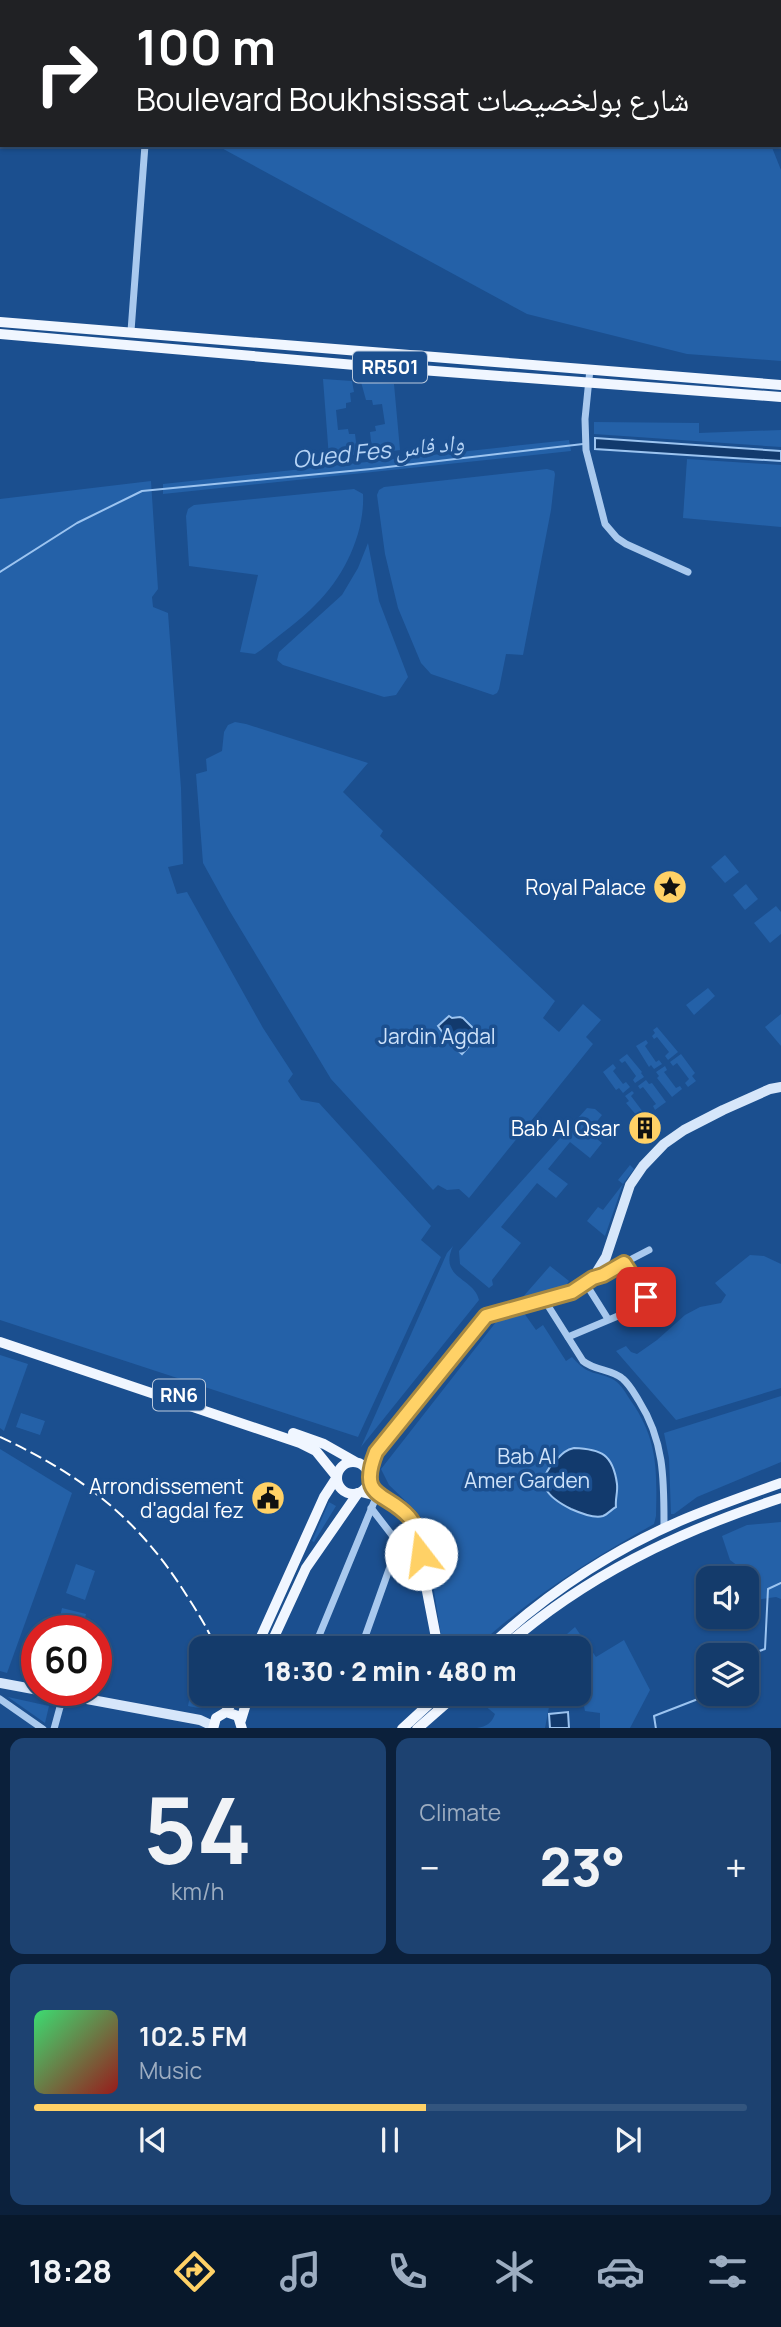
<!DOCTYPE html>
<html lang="en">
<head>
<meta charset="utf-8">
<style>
  body { margin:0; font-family:Manrope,"Noto Naskh Arabic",sans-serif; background:#1d4271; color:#f1f3f6; height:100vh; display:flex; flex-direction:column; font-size:26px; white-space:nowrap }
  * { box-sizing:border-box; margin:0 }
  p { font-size:23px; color:#9dadc1 }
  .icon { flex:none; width:38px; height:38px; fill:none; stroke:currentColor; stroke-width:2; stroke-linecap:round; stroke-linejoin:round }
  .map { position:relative; height:1728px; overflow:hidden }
  .sheet { display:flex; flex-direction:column; gap:10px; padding:10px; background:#0b203b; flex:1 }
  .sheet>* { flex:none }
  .hud { position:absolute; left:0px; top:0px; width:782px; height:147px; box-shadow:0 2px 5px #0004,0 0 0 2px #33557e; background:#202124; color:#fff; overflow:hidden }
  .buttons { position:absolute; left:696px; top:1566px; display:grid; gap:14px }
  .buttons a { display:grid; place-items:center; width:63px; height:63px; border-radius:14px; background:#143b6b; box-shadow:0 2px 5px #0004,0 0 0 2px #33557e; font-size:35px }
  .speed { position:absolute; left:21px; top:1615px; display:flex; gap:14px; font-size:35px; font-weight:700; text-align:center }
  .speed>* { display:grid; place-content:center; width:91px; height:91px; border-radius:50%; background:#143b6b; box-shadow:0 2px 5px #0004,0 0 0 2px #33557e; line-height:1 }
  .speed .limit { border:10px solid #d22; background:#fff; color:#111 }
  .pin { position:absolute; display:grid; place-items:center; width:60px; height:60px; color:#fff; margin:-30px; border-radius:14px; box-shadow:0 4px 10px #0006 }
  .me { position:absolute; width:77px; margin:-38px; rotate:345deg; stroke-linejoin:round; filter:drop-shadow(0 0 5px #0008) }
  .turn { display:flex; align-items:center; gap:24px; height:147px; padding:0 21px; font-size:32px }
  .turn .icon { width:91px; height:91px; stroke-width:2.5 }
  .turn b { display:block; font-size:49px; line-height:60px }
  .big { font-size:52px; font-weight:800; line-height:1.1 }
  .sheet .card { flex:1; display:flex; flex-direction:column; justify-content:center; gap:10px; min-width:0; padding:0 24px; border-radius:14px; background:#1d4271 }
  .sheet .dial { align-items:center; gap:0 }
  .dial b { font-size:91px; line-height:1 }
  .song { display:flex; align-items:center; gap:21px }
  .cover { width:84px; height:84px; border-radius:10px; background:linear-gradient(135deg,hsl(140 70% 55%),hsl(0 70% 35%)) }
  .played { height:7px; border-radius:4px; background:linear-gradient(90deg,#ffd166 55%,#33557e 55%) }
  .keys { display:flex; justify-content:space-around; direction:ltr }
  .heat { display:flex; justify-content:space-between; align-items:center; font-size:38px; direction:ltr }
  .sheet .tiles { flex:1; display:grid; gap:10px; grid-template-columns:1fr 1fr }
  .card:last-child { grid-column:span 2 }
  .trip { position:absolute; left:189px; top:1636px; width:402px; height:70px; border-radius:14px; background:#143b6b; box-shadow:0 2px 5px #0004,0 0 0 2px #33557e; font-weight:800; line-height:70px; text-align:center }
  .dock { display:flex; height:112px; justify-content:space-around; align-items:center; background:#08182b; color:#9dadc1 }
  .dock .icon { width:49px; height:49px }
  .dock .active { color:#ffd166 }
  .dock b { font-size:32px; color:#f1f3f6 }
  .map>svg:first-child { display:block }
  .green { fill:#2461a8 }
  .water { fill:#123a6d; stroke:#9cc4f0; stroke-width:2 }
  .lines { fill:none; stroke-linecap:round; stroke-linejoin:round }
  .stream { stroke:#9cc4f0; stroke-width:2 }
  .street { stroke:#a9c9ee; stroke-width:7 }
  .secondary { stroke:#d6e6fa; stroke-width:10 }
  .primary { stroke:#f0f6ff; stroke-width:10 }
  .rail { stroke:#fff; stroke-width:2; stroke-dasharray:12 5; stroke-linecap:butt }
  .route-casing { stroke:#a68842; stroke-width:18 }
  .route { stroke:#ffd166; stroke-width:12 }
  .labels { text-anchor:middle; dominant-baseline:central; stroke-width:7; stroke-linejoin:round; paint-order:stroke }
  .shield { fill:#1b4f8f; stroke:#bbcadd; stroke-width:2 }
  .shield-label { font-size:19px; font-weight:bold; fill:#fff }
  .poi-label { font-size:21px; fill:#fff; stroke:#1b4f8f; text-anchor:end }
  .park-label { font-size:21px; fill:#cfe3fa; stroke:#1b4f8f }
  .water-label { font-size:23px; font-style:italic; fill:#b5d3f5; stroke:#1b4f8f }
</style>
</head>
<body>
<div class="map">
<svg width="781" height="1729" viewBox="0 0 781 1729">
  <rect width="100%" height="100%" fill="#1b4f8f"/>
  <g class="green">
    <polygon points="33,0 355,0 372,2 33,2"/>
    <polygon points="216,145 771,145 781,170 781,361 687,354 527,314"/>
    <polygon points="323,379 352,381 354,392 350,393 351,402 346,403 346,408 336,410 338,430 348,429 349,434 355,434 356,442 360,442 361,454 329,458"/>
    <polygon points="361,382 394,384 400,450 370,454 368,441 371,441 370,432 376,431 375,426 385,424 382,404 373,405 372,400 366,400"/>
    <polygon points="594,422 699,423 699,433 781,430 781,447 594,434"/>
    <polygon points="569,440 571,451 163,494 163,484"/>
    <polygon points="687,459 781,465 781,527 683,518"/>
    <polygon points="547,469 554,471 555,474 551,510 523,655 506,654 499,689 497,693 493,695 431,674 421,663 398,608 385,554 377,495 379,490 384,487"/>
    <polygon points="151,481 158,589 152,597 153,607 168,613 181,788 183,864 168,867 177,894 187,892 263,1028 293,1074 288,1081 301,1100 319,1103 431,1226 421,1240 441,1257 358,1437 0,1320 0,499"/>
    <path d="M354 489 363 494C365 533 344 577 316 604 300 621 279 635 261 650L255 654 240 652 258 575 189 566 186 516 188 509 194 505Z"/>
    <polygon points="368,543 379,601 408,677 396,695 384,697 283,665 277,660 279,652 342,595 358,568"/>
    <polygon points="235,722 246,724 368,763 343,792 383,831 380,836 555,1001 543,1018 559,1032 583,1004 601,1020 586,1037 593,1044 469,1198 459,1189 447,1190 438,1185 433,1190 331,1079 229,910 203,863 196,774 207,771 206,759 222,751 224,732 228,725"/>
    <polygon points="725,855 739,872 725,883 711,867"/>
    <polygon points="746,884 758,899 745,910 733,895"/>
    <polygon points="776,906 781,912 781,934 770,943 754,923"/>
    <polygon points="708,988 715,996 694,1015 686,1005"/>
    <polygon points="781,1014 781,1046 765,1027"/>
    <polygon points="657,1027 678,1052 668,1060 665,1056 669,1052 657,1037 654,1039 652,1036 655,1033 653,1030"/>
    <polygon points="646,1040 648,1043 645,1046 656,1062 659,1060 662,1064 654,1069 651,1065 649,1067 636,1046"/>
    <polygon points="627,1054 642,1072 641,1073 644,1077 635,1083 633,1080 636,1076 625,1061 622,1063 619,1060"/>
    <polygon points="681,1054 695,1073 692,1076 696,1081 688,1087 685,1083 689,1079 677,1063 673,1066 670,1062"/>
    <polygon points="613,1064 616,1068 613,1071 623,1084 626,1082 630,1087 623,1093 619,1088 616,1090 603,1072"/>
    <polygon points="665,1066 667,1070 664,1072 676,1088 680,1086 682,1089 672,1097 657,1078 659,1076 656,1072"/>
    <polygon points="646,1080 649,1084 652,1083 666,1102 655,1110 653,1106 656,1104 643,1087 640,1089 638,1086"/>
    <polygon points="632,1091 634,1093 631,1096 643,1112 646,1111 648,1113 641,1118 639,1115 637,1116 626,1103 629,1101 625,1096"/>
    <polygon points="587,1108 595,1109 602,1115 595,1124 603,1131 597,1139 602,1143 590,1158 570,1142 548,1169 568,1184 556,1198 537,1183 501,1227 521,1243 492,1280 493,1285 489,1288 460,1264 459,1251"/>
    <polygon points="630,1165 634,1169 623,1184 605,1236 587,1221 598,1207 603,1210 623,1184 618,1180"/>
    <path d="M453 1246C438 1279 474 1277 479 1300L361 1447 447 1253Z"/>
    <polygon points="750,1255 764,1256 781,1264 781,1388 676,1420 616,1351 626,1346 631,1352 637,1354 657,1340 685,1315 700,1307 721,1303 726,1295 715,1283"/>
    <polygon points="550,1266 569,1281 565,1287 522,1298"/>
    <path d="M524 1313 536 1330 543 1325 566 1361 572 1357C590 1378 596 1370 614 1380 622 1385 626 1394 631 1401 658 1440 657 1470 656 1516L654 1524C587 1561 532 1597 475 1648H443L424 1527 416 1511 389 1485 381 1469 496 1322 500 1319Z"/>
    <polygon points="0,1355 28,1364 4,1431 0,1428"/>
    <polygon points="781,1396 781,1462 697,1497 674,1514 671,1514 669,1458 664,1433"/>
    <polygon points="21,1413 45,1421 40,1435 16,1427"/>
    <polygon points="0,1449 72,1493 7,1673 0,1671"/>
    <polygon points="329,1502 336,1506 314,1542 312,1541"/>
    <polygon points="781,1522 781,1599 776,1597 755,1600 758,1581 730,1560 722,1536 747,1525"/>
    <polygon points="76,1564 95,1571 85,1600 66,1593"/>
    <polygon points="62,1608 86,1614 82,1631 57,1631"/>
    <path d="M575 1627 596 1657 624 1640 650 1690 630 1728H600V1713L585 1711 583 1701 549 1707 545 1728H477C487 1726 491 1724 495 1714L484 1705 498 1694H579V1648H551Z"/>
    <path d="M195 1693 224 1694C214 1709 205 1710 188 1706L190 1695Z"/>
    <polygon points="8,1697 49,1706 45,1723"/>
  </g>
  <g class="water">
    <polygon points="595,438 781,451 781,461 595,449"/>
    <polygon points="449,1016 452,1018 460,1017 463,1018 478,1033 472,1043 462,1054 450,1043 438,1026"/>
    <path d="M574 1448C601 1449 613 1454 617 1484 618 1492 615 1499 616 1507 612 1509 608 1514 603 1516 594 1519 580 1513 571 1509 547 1497 533 1483 556 1460 562 1454 565 1450 574 1448Z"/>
    <polygon points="568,1712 569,1728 550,1728 549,1714"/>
  </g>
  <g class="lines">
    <g class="stream">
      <polyline points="0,572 77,523 142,491 371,469 583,444"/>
      <polyline points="745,1656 765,1649 768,1589 781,1583"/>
      <polyline points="656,1729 654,1716 711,1694"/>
    </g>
    <g class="street">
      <polyline points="408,0 425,2"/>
      <polyline points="615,0 638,2"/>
      <polyline points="536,2 552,0"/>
      <polyline points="780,9 781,9"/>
      <polyline points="0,85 2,86"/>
      <polyline points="131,331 145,145"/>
      <polyline points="590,369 585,419 586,450 605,524 617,538 626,544 688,572"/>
      <polyline points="624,1263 649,1250"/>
      <polyline points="586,1284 608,1319"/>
      <path d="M545 1301 583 1361C595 1371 612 1369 623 1379 630 1385 634 1393 639 1401 665 1442 664 1482 664 1528"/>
      <polyline points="568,1337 618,1316 647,1299 624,1263 603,1275 593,1278"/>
      <polyline points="314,1648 377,1495"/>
      <polyline points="361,1648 397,1547 395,1539 371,1508"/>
      <polyline points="331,1694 341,1700 345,1694"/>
      <polyline points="0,1699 43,1729"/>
      <polyline points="293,1700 296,1694"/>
      <polyline points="54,1729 63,1696"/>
    </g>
    <g class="secondary">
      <polyline points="369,1472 376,1452 486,1316 572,1292 593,1278 606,1257 630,1185 643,1166 664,1144 684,1130 723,1110 770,1089 781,1087"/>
      <polyline points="0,1683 200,1720 213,1726"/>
    </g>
    <g class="primary">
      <polyline points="0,322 781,385"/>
      <polyline points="0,334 355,365 781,397"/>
      <polyline points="0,1342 300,1443 316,1451 337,1477 324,1497 256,1648"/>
      <polyline points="293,1433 324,1444 354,1461"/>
      <circle cx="353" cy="1478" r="16"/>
      <path d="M362 1492C382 1496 402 1506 414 1524L438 1648"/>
      <polyline points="269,1648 306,1568 358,1493"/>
      <path d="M488 1648C544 1596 609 1552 680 1521 713 1507 747 1495 781 1483"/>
      <path d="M503 1648C585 1576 677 1532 781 1498"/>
      <polyline points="226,1712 237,1694"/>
      <polyline points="241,1720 249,1694"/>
      <polyline points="213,1729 216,1718 226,1712 238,1716 242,1729"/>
      <polyline points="402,1729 440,1694"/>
      <polyline points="417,1729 457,1694"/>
    </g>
    <path class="rail" d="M0 1437C82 1475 139 1519 187 1596 198 1613 208 1629 216 1648"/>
  </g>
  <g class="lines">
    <g class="route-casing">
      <path id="route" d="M421 1554C419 1541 418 1527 409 1517 386 1491 357 1500 376 1452L486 1316 572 1292 593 1278 603 1275 624 1263 646 1297"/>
    </g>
    <use href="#route" class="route"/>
  </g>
  <defs>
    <g id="sight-disc" transform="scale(1.75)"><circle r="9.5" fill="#ffd166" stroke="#1b4f8f"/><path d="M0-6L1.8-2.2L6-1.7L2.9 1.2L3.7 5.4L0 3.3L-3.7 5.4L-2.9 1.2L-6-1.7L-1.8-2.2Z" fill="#111"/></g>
    <g id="building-disc" transform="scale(1.75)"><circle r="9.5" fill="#ffd166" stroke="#1b4f8f"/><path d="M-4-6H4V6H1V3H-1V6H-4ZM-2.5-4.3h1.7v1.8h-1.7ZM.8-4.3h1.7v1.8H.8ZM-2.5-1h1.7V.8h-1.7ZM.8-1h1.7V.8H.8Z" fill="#111"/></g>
    <g id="civic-disc" transform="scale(1.75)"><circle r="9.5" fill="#ffd166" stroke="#1b4f8f"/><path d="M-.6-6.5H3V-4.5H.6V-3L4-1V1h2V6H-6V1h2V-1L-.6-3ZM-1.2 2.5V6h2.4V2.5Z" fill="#111"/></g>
  </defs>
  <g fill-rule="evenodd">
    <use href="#sight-disc" x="670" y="887"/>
    <use href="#building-disc" x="645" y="1128"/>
    <use href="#civic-disc" x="268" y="1498"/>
  </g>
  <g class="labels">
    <g class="shield">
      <rect x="353" y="351.5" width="74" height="31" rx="5"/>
      <rect x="153" y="1379.5" width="52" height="31" rx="5"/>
    </g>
    <g class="shield-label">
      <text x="390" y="367">RR501</text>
      <text x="179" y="1395">RN6</text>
    </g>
    <g class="poi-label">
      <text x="646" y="887">Royal Palace</text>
      <text x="620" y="1128">Bab Al Qsar</text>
      <text x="244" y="1486">Arrondissement<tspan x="244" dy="24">d'agdal fez</tspan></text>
    </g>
    <g class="park-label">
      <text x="437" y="1036">Jardin Agdal</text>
      <text x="527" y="1456">Bab Al<tspan x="527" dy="24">Amer Garden</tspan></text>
    </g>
    <g class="water-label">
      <text transform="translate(378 450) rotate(-6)">Oued Fes واد فاس</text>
    </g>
  </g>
</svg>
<div class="buttons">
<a><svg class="icon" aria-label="sound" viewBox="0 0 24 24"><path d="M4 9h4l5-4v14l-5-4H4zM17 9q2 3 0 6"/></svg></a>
<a><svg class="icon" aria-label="layers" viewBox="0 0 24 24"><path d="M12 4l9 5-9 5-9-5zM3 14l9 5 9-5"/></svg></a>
</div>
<div class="speed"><div class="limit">60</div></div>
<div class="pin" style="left:646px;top:1297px;background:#d93025"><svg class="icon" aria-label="arrive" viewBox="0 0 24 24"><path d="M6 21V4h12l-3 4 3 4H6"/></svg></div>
<svg class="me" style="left:421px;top:1554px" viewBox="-20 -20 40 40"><circle r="19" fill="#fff"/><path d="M0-13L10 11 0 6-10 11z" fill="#ffd166"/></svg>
<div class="trip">18:30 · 2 min · 480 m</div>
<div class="hud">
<div class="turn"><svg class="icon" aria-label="right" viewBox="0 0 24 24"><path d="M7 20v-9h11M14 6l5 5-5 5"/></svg><div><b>100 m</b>Boulevard Boukhsissat شارع بولخصيصات</div></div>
</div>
</div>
<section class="sheet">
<div class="tiles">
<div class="card dial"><b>54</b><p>km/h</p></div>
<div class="card"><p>Climate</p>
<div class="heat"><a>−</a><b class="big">23°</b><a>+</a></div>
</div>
<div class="card">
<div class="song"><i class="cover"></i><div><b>102.5 FM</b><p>Music</p></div></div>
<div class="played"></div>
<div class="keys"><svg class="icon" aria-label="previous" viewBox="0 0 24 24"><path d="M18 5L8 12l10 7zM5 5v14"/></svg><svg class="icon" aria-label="pause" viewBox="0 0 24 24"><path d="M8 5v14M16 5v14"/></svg><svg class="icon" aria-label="next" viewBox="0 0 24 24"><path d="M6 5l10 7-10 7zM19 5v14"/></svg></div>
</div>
</div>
</section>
<nav class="dock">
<b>18:28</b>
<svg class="icon active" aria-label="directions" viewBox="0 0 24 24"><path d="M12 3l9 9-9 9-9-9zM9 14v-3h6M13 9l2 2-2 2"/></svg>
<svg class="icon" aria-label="music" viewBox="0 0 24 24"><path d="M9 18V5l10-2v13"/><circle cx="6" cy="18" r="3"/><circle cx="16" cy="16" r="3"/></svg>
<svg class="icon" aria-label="phone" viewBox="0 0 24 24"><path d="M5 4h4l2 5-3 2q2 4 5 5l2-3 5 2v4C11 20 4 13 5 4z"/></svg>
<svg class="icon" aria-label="climate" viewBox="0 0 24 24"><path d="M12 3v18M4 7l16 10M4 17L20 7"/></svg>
<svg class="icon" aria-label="car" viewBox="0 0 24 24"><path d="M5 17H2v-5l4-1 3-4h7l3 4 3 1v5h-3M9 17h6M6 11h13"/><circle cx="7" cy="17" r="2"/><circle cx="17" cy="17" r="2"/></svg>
<svg class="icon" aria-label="filters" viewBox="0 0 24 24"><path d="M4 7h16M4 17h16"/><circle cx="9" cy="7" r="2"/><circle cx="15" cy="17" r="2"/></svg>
</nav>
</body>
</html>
